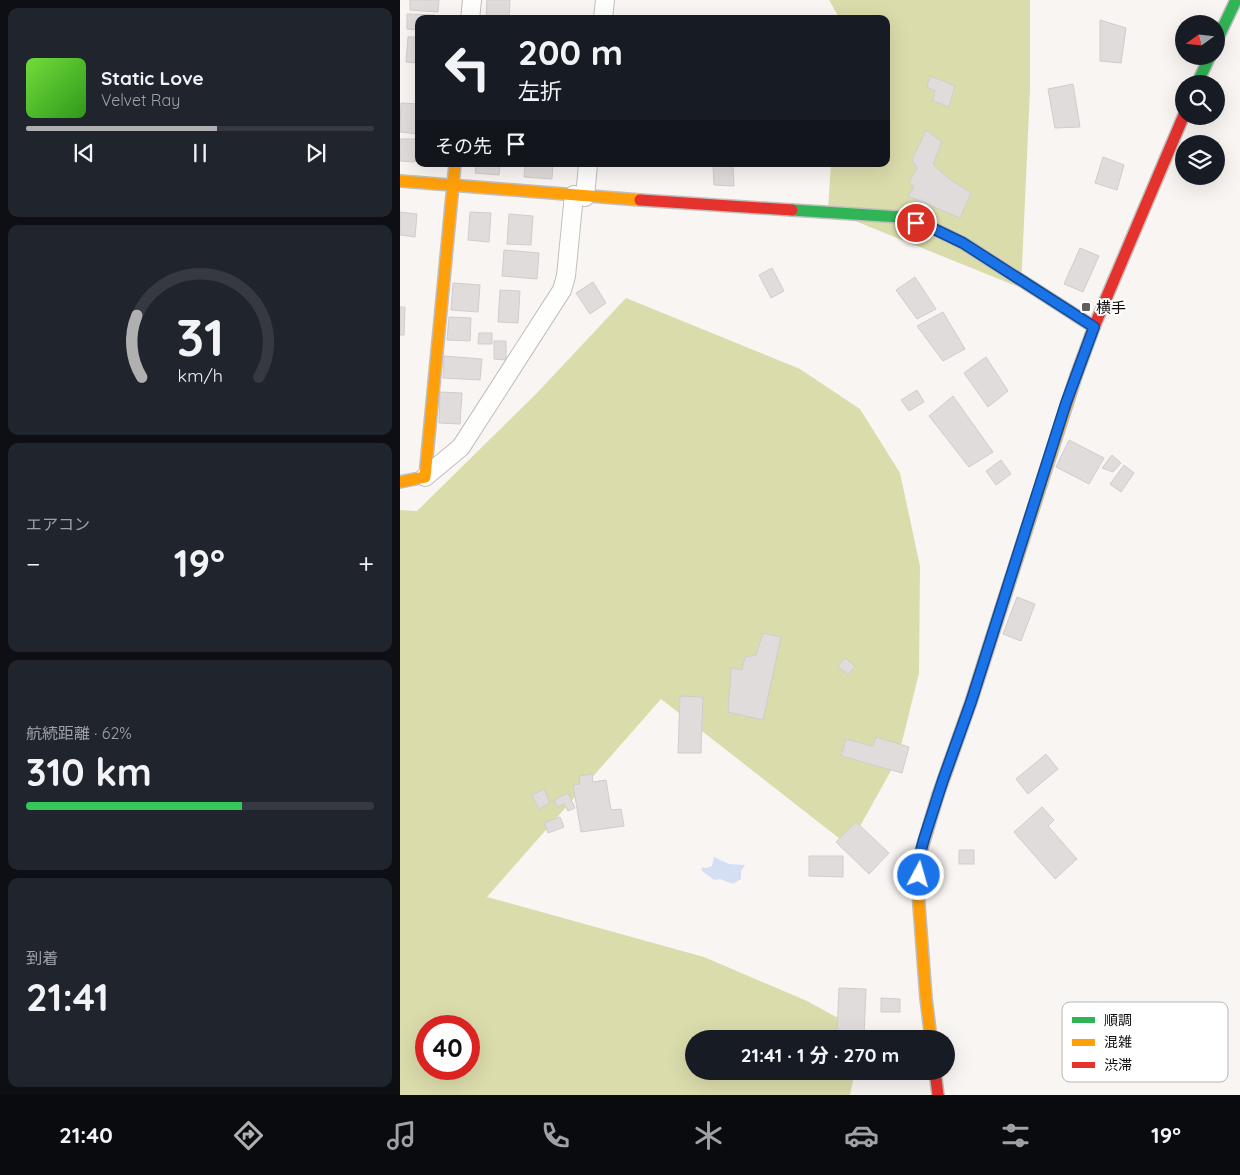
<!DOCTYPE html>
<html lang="ja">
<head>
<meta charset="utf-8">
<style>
  body { margin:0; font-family:Quicksand,"Noto Sans JP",sans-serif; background:#20242c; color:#f1f3f6; height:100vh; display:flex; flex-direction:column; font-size:19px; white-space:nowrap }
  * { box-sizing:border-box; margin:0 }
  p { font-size:16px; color:#9ea1a6 }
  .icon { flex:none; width:28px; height:28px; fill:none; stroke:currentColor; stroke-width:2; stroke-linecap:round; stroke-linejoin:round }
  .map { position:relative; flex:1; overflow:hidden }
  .side { display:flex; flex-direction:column; gap:8px; padding:8px; background:#0d0f14; width:400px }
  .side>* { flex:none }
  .banner { position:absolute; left:15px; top:15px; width:475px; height:152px; border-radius:10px; box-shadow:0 5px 20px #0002; background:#171b24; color:#f1f3f6; overflow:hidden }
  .needle { width:32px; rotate:255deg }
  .controls { position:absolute; left:775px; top:15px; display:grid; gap:10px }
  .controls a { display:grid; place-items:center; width:50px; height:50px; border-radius:50%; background:#171b24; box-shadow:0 5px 20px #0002; font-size:25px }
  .speed { position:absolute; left:15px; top:1015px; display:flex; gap:10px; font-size:25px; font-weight:700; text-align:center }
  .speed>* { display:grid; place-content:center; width:65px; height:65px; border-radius:50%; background:#171b24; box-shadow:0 5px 20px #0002; line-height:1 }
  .speed .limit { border:8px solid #d22; background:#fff; color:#111 }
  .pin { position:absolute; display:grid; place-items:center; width:42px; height:42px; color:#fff; margin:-21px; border:2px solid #fff; border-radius:50%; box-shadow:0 1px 5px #0007 }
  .me { position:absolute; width:55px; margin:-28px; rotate:6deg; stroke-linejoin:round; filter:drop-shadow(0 0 4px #0008) }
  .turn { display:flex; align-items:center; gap:18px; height:105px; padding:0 20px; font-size:22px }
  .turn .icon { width:65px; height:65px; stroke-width:2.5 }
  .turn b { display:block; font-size:35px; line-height:42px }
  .then { display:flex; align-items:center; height:48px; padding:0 20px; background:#0003; gap:10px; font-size:19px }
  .big { font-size:38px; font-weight:700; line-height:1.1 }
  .side .tile { flex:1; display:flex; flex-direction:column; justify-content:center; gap:8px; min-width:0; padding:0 18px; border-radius:10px; background:#20242c }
  .side .dial { align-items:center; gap:0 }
  .dial svg { height:130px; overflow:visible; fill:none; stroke:#363941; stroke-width:7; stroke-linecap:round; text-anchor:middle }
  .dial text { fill:#f1f3f6; stroke:none }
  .song { display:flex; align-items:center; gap:15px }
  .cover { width:60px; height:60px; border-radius:8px; background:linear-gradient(135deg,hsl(100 70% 55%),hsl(110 70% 35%)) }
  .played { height:5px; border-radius:2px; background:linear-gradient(90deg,#b0b0b1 55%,#363941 55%) }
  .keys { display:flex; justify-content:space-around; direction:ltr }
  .heat { display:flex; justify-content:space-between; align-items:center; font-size:28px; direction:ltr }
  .charge { height:8px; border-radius:4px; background:linear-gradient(90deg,#34c759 62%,#363941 0) }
  .trip { position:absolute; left:285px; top:1030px; width:270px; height:50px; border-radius:25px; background:#171b24; box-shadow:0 5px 20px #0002; font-weight:700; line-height:50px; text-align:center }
  .dock { display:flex; height:80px; justify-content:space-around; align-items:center; background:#090b0e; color:#9ea1a6 }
  .dock .icon { width:35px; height:35px }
  .dock .current { color:#b0b0b1 }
  .dock b { font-size:22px; color:#f1f3f6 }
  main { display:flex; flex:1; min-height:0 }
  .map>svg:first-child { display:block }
  .forest { fill:#dbdcac; fill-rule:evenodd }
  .water { fill:#d5dff3 }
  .building { fill:#e0dcdb; stroke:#d0cdcc }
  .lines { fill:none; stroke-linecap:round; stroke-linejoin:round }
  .street-casing { stroke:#c1bfbd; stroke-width:20 }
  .fast-casing { stroke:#c1bfbd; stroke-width:14 }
  .slow-casing { stroke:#c1bfbd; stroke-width:14 }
  .jam-casing { stroke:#c1bfbd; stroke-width:14 }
  .street { stroke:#fefefd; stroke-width:18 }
  .fast { stroke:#30b455; stroke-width:11 }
  .slow { stroke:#ff9f0a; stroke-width:11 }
  .jam { stroke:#e5322d; stroke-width:11 }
  .route-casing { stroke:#114b97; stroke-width:12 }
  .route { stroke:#1a73e8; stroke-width:9 }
  .poi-dot { fill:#615e5c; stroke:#fff; stroke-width:2 }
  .labels { text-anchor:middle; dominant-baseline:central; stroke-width:4; stroke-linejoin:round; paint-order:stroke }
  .poi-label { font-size:15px; fill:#0f0c0b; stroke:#fff; text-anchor:start }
  .key { fill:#fff; stroke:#b7b6b6; stroke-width:1 }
  .key-label { font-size:14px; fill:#0f0c0b }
</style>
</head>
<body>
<main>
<section class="side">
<div class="tile">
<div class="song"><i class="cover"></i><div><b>Static Love</b><p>Velvet Ray</p></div></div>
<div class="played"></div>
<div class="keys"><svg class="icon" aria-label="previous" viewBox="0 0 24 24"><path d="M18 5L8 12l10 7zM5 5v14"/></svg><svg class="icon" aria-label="pause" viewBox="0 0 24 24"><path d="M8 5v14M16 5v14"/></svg><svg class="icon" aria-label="next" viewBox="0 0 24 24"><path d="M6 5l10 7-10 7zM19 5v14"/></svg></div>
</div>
<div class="tile dial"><svg viewBox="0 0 100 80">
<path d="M14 69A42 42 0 1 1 86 69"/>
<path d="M14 69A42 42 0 0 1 11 31" stroke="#b0b0b1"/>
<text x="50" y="56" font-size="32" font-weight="700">31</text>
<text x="50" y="72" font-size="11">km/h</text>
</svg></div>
<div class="tile"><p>エアコン</p>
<div class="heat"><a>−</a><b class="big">19°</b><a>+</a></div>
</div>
<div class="tile"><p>航続距離 · 62%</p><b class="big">310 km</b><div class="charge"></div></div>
<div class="tile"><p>到着</p><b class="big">21:41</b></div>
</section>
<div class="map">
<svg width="840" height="1095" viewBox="0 0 840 1095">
  <rect width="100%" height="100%" fill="#f9f5f3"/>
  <g class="forest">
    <polygon points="429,0 630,0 630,90 621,288 428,210 431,164 486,164 486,19 440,19"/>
    <path d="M226 298 400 369 460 409 500 473 520 566 519 673 498 758 449 846 261 699 87 897 304 957 407 1001 440 1019 447 1039H294V1071H455L450 1095H0V510L17 511 136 394ZM26 1026H69V1069H26Z"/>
  </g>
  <polygon class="water" points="314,857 329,864 345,865 341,871 341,879 333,884 320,879 314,880 301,870 303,867 306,868 312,866"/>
  <g class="building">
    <polygon points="10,0 39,0 38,12 10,10"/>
    <polygon points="87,0 110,0 109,19 86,19"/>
    <polygon points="7,14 35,15 35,19 19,19 19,30 7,29"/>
    <polygon points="700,20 726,28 721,63 700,61"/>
    <polygon points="8,37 19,37 19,63 6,62"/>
    <polygon points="530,76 555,86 549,107 533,101 535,91 527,87"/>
    <polygon points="673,84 680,127 655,128 648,89"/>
    <polygon points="1,103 19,104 19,134 0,132"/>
    <polygon points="526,130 542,142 533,164 548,178 571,193 560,218 508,196 514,187 509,182 517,168 512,160"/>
    <polygon points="0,139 16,139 15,162 0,161"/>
    <polygon points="703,157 724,165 717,190 695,183"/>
    <polygon points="76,164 100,164 99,175 75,173"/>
    <polygon points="125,164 153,164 152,179 124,177"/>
    <polygon points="313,166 333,166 334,186 314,185"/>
    <polygon points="0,212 17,214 15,237 0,235"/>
    <polygon points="70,212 91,213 89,242 68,240"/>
    <polygon points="109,214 133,216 131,245 107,244"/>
    <polygon points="680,248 699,256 683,292 664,284"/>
    <polygon points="104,250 139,253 137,279 102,276"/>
    <polygon points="372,268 384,291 371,298 359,275"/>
    <polygon points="515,277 536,309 517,319 496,290"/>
    <polygon points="193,282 206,303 190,314 176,293"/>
    <polygon points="53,283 80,285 78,312 51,310"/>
    <polygon points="100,290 120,291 118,323 98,322"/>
    <polygon points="0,307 5,307 4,335 0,335"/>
    <polygon points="543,312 565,349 543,361 517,326"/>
    <polygon points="49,317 71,318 70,341 47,340"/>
    <polygon points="79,333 92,333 92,344 78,344"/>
    <polygon points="94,341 106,341 106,360 94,359"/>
    <polygon points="44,356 82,359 80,380 43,378"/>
    <polygon points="586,357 608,391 588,407 564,373"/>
    <polygon points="517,390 524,402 509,411 501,400"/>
    <polygon points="40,392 62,393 60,424 39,423"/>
    <polygon points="553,396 593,452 569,467 529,416"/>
    <polygon points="669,440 704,458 689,484 656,467"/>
    <polygon points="712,455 721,463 713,472 702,468"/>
    <polygon points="601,460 611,474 596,485 586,471"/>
    <polygon points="724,465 734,473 721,492 710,484"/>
    <polygon points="617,597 635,604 621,641 603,634"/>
    <polygon points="363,633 381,637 363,720 328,712 331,668 342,670 345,657 356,655"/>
    <polygon points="445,658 455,666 448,675 438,666"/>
    <polygon points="280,696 303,697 301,753 278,753"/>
    <polygon points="476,737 509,747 502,773 441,756 446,739 473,746"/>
    <polygon points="646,754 658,769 628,794 616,779"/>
    <polygon points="192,774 193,782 206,780 211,810 221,809 224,826 181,832 173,785 180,784 179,776"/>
    <polygon points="144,789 150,803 139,809 132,795"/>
    <polygon points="168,793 175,808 168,811 164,804 157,807 154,800"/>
    <polygon points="642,807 654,820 648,826 677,859 655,879 614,832"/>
    <polygon points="160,817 164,827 148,833 144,823"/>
    <polygon points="456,822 489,853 469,874 436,842"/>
    <rect x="559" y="850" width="15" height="14"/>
    <polygon points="409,856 443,856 443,877 409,876"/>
    <polygon points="439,988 466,989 464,1037 437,1035"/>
    <polygon points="481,998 500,999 500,1012 481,1012"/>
  </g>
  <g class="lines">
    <g class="street-casing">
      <g id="street">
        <polyline points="70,19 72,0"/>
        <polyline points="203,19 205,0"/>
        <polyline points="185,197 188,164"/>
        <polyline points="25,477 61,447 162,290 166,276 174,195"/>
      </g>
    </g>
    <g class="fast-casing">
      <g id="fast">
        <polyline points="816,42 836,0"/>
        <polyline points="797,84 810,56"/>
        <polyline points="392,210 500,217 532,228 563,243 694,327"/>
      </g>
    </g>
    <g class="slow-casing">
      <g id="slow">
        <polyline points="0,181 240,200"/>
        <polyline points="0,482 25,477 55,164"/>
        <polyline points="597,621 676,376"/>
        <polyline points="531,1039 526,998 518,892 519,858 538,795"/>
      </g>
    </g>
    <g class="jam-casing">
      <g id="jam">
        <polyline points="240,200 392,210"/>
        <polyline points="676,376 694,327 784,115"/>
        <polyline points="538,795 571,702 597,621"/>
        <polyline points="535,1071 538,1095"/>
      </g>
    </g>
    <use href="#street" class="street"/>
    <use href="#fast" class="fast"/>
    <use href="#slow" class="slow"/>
    <use href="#jam" class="jam"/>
  </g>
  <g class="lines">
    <g class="route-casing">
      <polyline id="route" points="516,223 532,228 563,243 694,327 666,403 571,702 543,780 524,839 519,858 519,875"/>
    </g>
    <use href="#route" class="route"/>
  </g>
  <rect class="poi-dot" x="681" y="302" width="10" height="10" rx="2.5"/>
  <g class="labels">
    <g class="poi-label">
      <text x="696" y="307">横手</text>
    </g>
  </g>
  <rect x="662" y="1002" width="166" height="80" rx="8" class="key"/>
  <rect x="672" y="1017" width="23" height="6" fill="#30b455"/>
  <rect x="672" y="1039" width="23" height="7" fill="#ff9f0a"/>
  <rect x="672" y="1062" width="23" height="6" fill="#e5322d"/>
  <g class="key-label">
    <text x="704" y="1025">順調</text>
    <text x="704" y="1047">混雑</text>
    <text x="704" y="1070">渋滞</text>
  </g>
</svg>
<div class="controls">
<a><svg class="needle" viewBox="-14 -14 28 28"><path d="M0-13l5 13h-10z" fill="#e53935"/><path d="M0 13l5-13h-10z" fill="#9ea1a6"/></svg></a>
<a><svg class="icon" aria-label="search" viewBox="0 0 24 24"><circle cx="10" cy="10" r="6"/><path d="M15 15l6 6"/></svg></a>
<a><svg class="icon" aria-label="layers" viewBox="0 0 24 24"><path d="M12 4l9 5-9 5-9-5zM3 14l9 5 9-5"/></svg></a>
</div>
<div class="speed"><div class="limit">40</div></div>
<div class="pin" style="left:516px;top:223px;background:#d93025"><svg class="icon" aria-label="arrive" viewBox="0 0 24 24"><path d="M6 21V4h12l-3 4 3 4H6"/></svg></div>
<svg class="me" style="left:519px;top:875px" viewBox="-20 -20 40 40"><circle r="17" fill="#1a73e8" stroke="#fff" stroke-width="3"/><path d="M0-11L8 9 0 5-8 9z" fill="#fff"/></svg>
<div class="trip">21:41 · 1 分 · 270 m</div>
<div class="banner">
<div class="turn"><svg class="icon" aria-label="left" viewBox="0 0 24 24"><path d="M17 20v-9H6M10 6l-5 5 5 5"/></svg><div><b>200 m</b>左折</div></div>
<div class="then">その先<svg class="icon" aria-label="arrive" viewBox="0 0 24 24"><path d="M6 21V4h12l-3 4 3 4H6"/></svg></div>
</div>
</div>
</main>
<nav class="dock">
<b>21:40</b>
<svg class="icon current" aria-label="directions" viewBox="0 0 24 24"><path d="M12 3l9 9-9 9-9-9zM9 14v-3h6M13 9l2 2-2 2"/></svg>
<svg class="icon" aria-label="music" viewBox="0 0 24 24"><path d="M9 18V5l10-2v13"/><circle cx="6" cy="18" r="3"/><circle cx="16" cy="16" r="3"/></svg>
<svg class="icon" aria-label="phone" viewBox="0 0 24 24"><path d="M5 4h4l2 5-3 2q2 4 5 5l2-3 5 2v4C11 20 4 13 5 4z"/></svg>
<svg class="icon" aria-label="climate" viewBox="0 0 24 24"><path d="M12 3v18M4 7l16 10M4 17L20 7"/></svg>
<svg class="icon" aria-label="car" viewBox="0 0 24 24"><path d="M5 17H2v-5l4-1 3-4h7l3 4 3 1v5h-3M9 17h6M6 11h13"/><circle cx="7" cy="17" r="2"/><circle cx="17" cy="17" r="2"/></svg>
<svg class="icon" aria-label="filters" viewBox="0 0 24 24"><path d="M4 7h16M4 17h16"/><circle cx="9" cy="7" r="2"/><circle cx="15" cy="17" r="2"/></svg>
<b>19°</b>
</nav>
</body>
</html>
